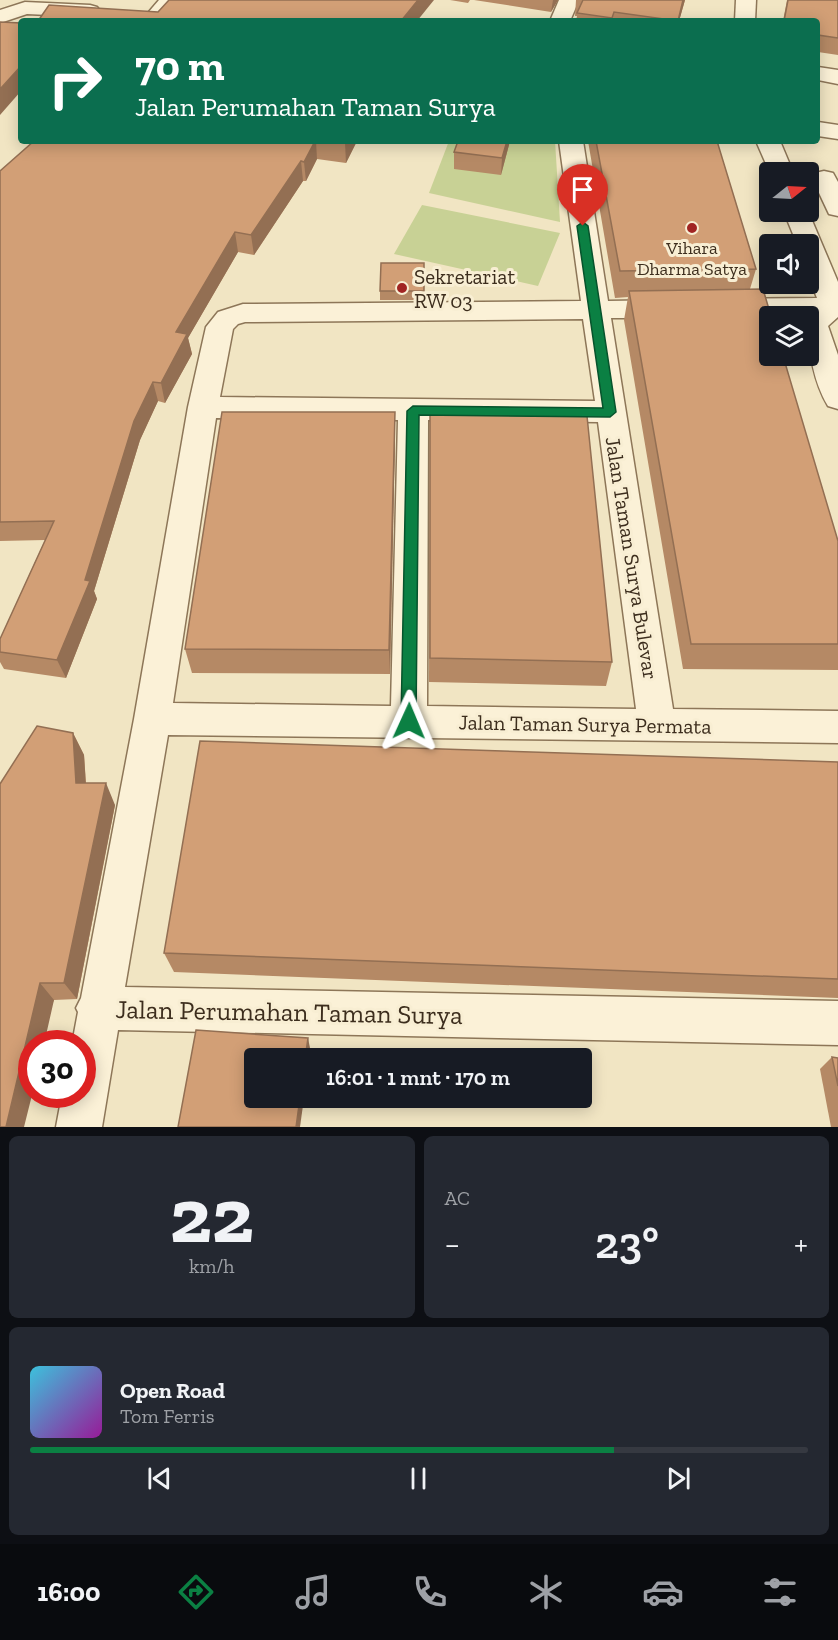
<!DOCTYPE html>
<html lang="id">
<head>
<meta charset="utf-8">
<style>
  body { margin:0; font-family:"Zilla Slab",serif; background:#242831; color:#f1f3f6; height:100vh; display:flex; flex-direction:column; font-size:22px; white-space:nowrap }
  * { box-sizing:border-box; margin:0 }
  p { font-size:20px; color:#9ea1a6 }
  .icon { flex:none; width:33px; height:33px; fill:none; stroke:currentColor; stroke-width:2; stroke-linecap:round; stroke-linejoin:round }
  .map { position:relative; height:1127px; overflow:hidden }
  .drawer { display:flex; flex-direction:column; gap:9px; padding:9px; background:#0d0f14; flex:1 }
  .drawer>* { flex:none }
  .hud { position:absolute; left:18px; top:18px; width:802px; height:126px; border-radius:6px; box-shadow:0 3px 15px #0003; background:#0b6e4f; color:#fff; overflow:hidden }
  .needle { width:39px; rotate:72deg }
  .controls { position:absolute; left:759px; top:162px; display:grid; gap:12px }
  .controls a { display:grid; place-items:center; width:60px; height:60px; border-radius:6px; background:#171b24; box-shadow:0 3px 15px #0003; font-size:30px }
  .speed { position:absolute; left:18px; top:1030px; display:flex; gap:12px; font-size:30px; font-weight:700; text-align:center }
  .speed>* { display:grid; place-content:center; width:78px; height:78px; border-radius:50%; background:#171b24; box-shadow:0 3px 15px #0003; line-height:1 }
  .speed .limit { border:9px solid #d22; background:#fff; color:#111 }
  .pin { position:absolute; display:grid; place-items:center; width:51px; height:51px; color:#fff; margin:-62px -26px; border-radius:50% 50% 50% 0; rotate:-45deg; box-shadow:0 0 6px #0007 }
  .pin .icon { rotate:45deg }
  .me { position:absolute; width:66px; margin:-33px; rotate:1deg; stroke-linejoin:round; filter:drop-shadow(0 0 4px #0008) }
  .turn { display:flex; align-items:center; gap:21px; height:126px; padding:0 18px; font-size:27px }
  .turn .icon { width:78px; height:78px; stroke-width:2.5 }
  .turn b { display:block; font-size:42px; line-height:51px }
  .big { font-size:45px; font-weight:600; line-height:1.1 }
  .drawer .tile { flex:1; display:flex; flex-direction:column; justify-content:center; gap:9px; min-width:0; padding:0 21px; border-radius:9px; background:#242831 }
  .drawer .dial { align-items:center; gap:0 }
  .dial b { font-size:78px; line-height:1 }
  .song { display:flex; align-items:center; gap:18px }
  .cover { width:72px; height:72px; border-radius:9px; background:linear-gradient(135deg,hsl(190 70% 55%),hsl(300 70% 35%)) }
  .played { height:6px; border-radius:3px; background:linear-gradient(90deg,#0b8043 75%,#363941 75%) }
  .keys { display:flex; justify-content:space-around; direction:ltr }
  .heat { display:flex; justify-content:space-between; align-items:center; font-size:33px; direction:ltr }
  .drawer .tiles { flex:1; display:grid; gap:9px; grid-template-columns:1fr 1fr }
  .tile:last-child { grid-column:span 2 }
  .trip { position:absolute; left:244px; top:1048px; width:348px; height:60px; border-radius:6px; background:#171b24; box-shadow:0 3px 15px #0003; font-weight:600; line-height:60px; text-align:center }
  .dock { display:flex; height:96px; justify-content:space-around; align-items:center; background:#090b0e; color:#9ea1a6 }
  .dock .icon { width:42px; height:42px }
  .dock .selected { color:#0b8043 }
  .dock b { font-size:27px; color:#f1f3f6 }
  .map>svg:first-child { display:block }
  .green { fill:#c8d195 }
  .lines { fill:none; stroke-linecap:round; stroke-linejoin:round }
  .minor-casing { stroke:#8d7658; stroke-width:3 }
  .minor { fill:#fbf1d7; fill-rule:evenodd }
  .wall { fill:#b58965 }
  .shaded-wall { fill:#936f53 }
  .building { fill:#d29f76; stroke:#936f53; stroke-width:1.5 }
  .route { fill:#0b8043; stroke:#07532c; stroke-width:1.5 }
  .poi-dot { fill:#a12523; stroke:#f8eed3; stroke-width:2 }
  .labels { text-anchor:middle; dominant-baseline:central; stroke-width:6; stroke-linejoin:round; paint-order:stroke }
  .far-poi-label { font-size:18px; fill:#3c2d1d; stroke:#f8eed3 }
  .poi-label { font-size:21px; fill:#3c2d1d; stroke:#f8eed3; text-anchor:start }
  .street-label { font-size:21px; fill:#3c2d1d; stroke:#f8eed3 }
  .near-street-label { font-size:26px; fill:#3c2d1d; stroke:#f8eed3 }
</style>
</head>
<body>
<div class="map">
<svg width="838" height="1127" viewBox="0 0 838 1127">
  <rect width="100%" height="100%" fill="#f1e5c3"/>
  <g class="green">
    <polygon points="449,141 555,141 560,222 429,193"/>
    <polygon points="422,205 560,233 538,286 394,254"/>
  </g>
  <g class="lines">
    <g class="minor-casing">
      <g id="minor">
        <polygon points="159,0 180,0 162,21 141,21"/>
        <polygon points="559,0 579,0 570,21 550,21"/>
        <polygon points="736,0 756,0 755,21 735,21"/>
        <polygon points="25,2 90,5 97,7 100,11 97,15 90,17 27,14 0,23 0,10"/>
        <polygon points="818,67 838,70 838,84 818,80"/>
        <polygon points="818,122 838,125 838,139 818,136"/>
        <path d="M559 141H583L608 301 671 300 681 303 685 309 681 315 671 318H611L673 709 838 711V743L168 735 125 987 838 1001V1045L118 1030 102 1127H56L62 1095H82V1044H72L78 1012 76 1008 81 998 134 719 188 407 206 327 218 312 243 304 581 301ZM583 319 595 401 220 397 233 329 238 324 245 322ZM216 418 398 420 391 706 173 703ZM428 420 598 422 636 709 427 706Z"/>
        <polygon points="756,141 780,141 793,172 770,173"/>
        <polygon points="824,171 833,173 838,182 838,216 829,214 812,178 815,173"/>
        <path d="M808 211 838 282V317L828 326 838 355V409L828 406C812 379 808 347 808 316L723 317 713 314 709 308 713 302 723 299 817 298 808 275V244H797L784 212Z"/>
      </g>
    </g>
    <use href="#minor" class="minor"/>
  </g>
  <g class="wall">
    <polygon points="450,0 470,0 468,3"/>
    <polygon points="474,0 558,0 551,12"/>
    <polygon points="576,0 685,0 679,21 576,21 577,16 575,16"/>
    <polygon points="787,0 838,0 838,55 818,52 818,21 783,21"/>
    <polygon points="34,141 357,141 346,163 317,159 306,181 303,181 254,255 238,252 188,338 192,354 165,403 158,401 140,440 94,591 97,599 66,678 4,669 0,662 0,639 45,540 0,541 0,171"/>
    <polygon points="458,141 510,141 501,175 454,169 454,152"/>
    <polygon points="588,141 717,141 756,269 750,289 838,541 838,670 683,669 624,320 628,297 615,298"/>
    <polygon points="424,263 424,300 380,300 380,291"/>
    <polygon points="395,412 395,438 390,674 192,673 185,649"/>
    <polygon points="430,413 612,662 606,686 429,682"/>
    <polygon points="73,733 84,755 86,783 115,805 77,999 54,1000 0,1127"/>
    <polygon points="838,762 838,998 174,972 164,953"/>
    <polygon points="832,1057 838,1058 838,1127 831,1127 820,1069"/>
  </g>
  <g class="shaded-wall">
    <polygon points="418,0 434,0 417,21 401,21"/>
    <polygon points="553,0 558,0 551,12"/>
    <polygon points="683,0 685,0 679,21 678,21"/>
    <polygon points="21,66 21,91 0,115 0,89"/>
    <polygon points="315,141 316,141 317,159 306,181 304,162"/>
    <polygon points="346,141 357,141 346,163 345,143"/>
    <polygon points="507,141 510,141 501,175 502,158"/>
    <polygon points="301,161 303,181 254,255 251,235"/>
    <polygon points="235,232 238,252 188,338 192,354 165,403 161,383 176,332"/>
    <polygon points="153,382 158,401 140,440 94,591 97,599 66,678 57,660 85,580 134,421"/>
    <polygon points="395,412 395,438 390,674 389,650"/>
    <polygon points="73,733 84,755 87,804 76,783"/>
    <polygon points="106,783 115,805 77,999 64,983"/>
    <polygon points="40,983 54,1000 44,1044 32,1044 32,1095 24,1127 6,1127"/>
    <polygon points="308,1038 310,1048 309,1059 305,1059"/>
    <polygon points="300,1098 304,1098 300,1127 296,1127"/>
  </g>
  <g class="building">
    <polygon points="169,0 418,0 401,21 38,21 49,5 158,12"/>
    <polygon points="583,0 683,0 678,21 614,12 612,18 577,13"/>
    <polygon points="788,0 838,0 838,38 818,35 818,21 784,21"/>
    <polygon points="0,22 21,23 21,66 0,89"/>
    <polygon points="34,141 315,141 304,162 301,161 251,235 235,232 176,332 187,334 161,383 153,382 134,421 85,580 90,581 57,660 0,652 0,639 54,521 0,522 0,171"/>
    <polygon points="331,141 346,141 345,143"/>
    <polygon points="458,141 507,141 502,158 454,152"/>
    <polygon points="596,141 717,141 756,269 620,271"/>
    <polygon points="381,263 424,263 424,291 380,291"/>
    <polygon points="763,289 771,316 770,316 770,356 783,356 838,541 838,644 691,644 629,291"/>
    <polygon points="222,412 395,412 389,650 185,649"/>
    <polygon points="430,413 587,416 612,662 430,658"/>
    <polygon points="37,726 73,733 76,783 106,783 64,983 40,983 6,1127 0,1127 0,784"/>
    <polygon points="200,741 838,762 838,979 164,953"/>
    <polygon points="196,1030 308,1038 305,1059 255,1059 255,1098 300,1098 296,1127 178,1127"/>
    <polygon points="832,1057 838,1058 838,1086"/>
  </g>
  <polygon class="route" points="583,222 588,226 616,412 610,417 419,415 416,721 414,726 409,728 403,726 401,721 407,411 413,406 603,408 577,226"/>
  <g class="poi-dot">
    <circle cx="692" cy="228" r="6"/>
    <circle cx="402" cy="288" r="6"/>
  </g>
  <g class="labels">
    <g class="far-poi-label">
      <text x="692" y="248">Vihara<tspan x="692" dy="21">Dharma Satya</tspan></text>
    </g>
    <g class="poi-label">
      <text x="414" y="276">Sekretariat<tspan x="414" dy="24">RW 03</tspan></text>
    </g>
    <g class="street-label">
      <text transform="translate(632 558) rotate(81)">Jalan Taman Surya Bulevar</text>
      <text transform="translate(585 724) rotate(1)">Jalan Taman Surya Permata</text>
    </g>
    <g class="near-street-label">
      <text transform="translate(289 1012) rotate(1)">Jalan Perumahan Taman Surya</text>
    </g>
  </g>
</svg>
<div class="controls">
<a><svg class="needle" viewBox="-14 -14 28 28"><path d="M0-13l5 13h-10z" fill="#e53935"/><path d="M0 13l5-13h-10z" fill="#9ea1a6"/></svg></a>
<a><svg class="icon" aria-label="sound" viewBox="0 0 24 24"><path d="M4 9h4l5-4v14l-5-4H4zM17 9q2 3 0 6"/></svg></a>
<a><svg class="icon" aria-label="layers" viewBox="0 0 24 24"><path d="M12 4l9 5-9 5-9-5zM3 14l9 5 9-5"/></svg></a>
</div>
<div class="speed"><div class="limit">30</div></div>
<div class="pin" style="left:583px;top:226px;background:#d93025"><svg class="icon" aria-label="arrive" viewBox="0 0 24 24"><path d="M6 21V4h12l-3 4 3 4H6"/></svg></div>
<svg class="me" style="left:409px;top:721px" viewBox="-20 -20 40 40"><path d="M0-17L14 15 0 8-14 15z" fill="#0b8043" stroke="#fff" stroke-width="4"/></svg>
<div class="trip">16:01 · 1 mnt · 170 m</div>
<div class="hud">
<div class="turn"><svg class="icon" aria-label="right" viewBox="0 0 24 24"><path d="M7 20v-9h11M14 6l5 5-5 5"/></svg><div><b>70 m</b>Jalan Perumahan Taman Surya</div></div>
</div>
</div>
<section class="drawer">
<div class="tiles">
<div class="tile dial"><b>22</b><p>km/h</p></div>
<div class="tile"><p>AC</p>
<div class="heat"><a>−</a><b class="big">23°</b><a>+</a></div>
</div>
<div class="tile">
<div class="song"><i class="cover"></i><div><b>Open Road</b><p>Tom Ferris</p></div></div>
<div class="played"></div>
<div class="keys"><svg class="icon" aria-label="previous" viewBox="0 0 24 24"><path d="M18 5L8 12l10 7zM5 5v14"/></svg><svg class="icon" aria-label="pause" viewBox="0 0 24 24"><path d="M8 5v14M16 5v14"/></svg><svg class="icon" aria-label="next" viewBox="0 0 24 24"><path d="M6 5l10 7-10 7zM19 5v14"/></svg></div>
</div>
</div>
</section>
<nav class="dock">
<b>16:00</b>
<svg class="icon selected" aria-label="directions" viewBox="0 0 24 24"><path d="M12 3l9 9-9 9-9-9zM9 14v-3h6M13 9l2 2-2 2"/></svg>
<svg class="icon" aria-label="music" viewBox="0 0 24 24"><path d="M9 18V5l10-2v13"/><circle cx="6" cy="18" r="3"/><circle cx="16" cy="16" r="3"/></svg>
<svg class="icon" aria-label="phone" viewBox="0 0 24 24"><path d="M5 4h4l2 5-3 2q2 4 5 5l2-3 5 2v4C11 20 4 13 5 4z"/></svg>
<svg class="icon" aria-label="climate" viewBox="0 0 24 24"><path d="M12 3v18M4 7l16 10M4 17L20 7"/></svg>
<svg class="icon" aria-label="car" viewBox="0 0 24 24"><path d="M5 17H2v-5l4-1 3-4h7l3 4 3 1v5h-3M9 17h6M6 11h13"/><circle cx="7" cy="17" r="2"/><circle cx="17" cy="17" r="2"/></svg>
<svg class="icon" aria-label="filters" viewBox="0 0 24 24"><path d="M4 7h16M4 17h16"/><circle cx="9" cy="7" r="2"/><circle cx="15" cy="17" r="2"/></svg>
</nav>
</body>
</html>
